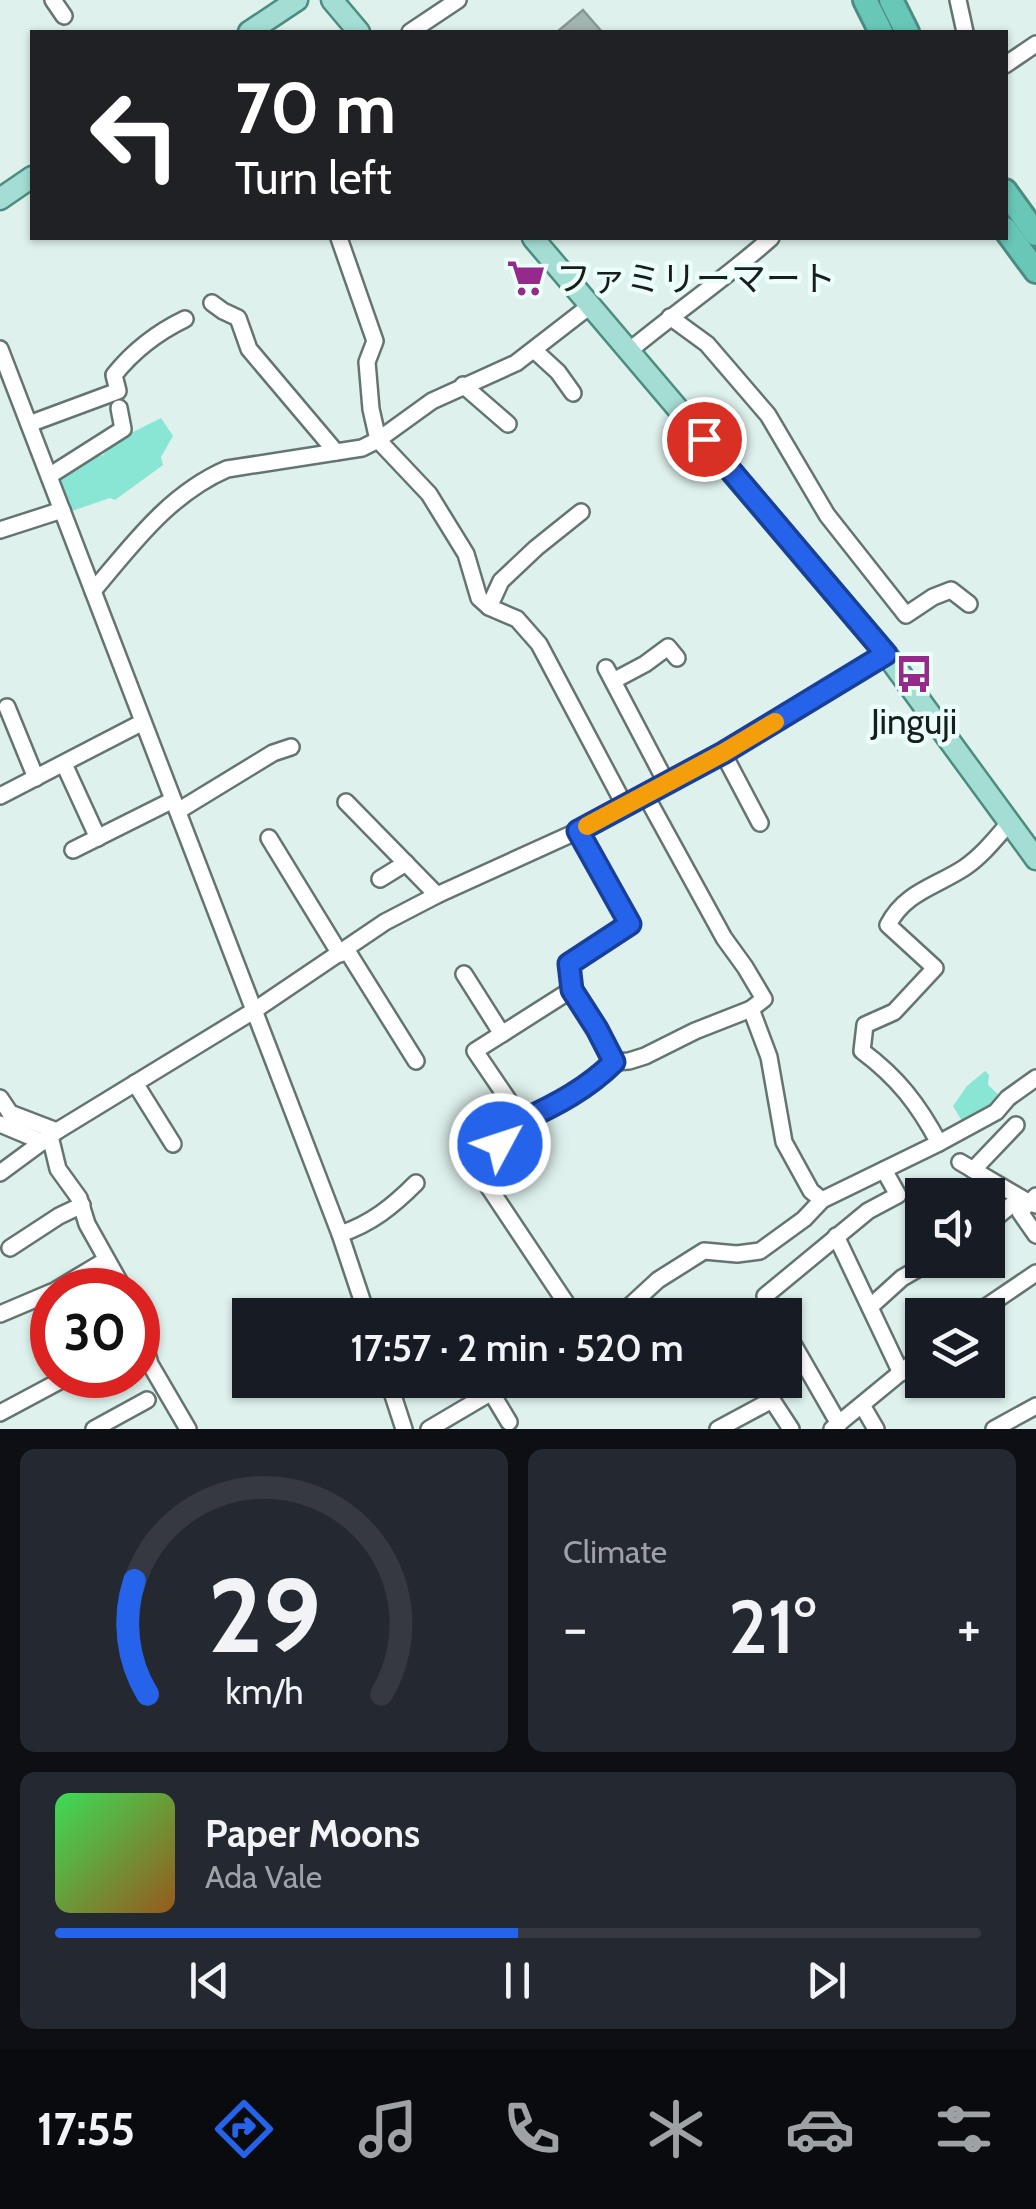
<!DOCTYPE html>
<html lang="en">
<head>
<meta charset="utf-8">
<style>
  body { margin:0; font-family:Cabin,"Noto Sans JP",sans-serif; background:#242831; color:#f1f3f6; height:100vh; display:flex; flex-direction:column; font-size:38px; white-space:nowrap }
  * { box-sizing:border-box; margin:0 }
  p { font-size:32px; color:#9ea1a6 }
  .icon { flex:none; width:55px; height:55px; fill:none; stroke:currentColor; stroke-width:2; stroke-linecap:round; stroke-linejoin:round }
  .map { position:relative; height:1429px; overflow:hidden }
  .drawer { display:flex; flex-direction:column; gap:20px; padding:20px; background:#0d0f14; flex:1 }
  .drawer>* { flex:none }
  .guide { position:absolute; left:30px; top:30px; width:978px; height:210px; border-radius:0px; box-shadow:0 2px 8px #0004; background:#202124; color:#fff; overflow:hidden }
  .buttons { position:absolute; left:905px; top:1178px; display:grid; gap:20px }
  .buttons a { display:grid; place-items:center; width:100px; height:100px; border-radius:0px; background:#171b24; box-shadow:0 2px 8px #0004; font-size:50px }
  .speed { position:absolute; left:30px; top:1268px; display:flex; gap:20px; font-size:50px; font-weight:700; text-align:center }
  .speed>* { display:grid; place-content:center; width:130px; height:130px; border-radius:50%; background:#171b24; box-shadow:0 2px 8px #0004; line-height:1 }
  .speed .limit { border:15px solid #d22; background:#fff; color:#111 }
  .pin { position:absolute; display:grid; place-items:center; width:85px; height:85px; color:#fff; margin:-42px; border:5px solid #fff; border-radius:50%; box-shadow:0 2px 10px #0007 }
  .me { position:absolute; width:110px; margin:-55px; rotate:50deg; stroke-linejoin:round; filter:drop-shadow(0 0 8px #0008) }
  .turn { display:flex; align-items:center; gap:35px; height:210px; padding:0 40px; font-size:45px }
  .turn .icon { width:130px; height:130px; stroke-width:2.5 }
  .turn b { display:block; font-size:70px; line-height:85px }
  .big { font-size:75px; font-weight:600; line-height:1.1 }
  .drawer .tile { flex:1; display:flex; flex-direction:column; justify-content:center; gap:15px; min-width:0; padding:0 35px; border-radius:15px; background:#242831 }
  .drawer .dial { align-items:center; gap:0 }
  .dial svg { height:260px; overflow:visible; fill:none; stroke:#363941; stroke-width:7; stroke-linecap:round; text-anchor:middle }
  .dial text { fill:#f1f3f6; stroke:none }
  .song { display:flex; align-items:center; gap:30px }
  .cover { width:120px; height:120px; border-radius:15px; background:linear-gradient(135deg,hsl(130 70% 55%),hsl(30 70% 35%)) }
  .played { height:10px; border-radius:5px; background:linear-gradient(90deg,#2563eb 50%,#363941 50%) }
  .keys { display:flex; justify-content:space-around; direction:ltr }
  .heat { display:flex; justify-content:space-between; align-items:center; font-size:55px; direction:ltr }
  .drawer .tiles { flex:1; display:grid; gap:20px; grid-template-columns:1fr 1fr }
  .tile:last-child { grid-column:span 2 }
  .trip { position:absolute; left:232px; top:1298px; width:570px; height:100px; border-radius:0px; background:#171b24; box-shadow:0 2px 8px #0004; font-weight:600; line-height:100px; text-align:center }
  .tabs { display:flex; height:160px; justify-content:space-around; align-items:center; background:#090b0e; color:#9ea1a6 }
  .tabs .icon { width:70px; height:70px }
  .tabs .current { color:#2563eb }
  .tabs b { font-size:45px; color:#f1f3f6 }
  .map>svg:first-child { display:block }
  .green { fill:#89e5d4 }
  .building { fill:#a3b5b1; stroke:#869794; stroke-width:2.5 }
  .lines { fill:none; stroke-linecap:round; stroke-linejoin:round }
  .minor-casing { stroke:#647571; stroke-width:20 }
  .major-casing { stroke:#4c8c81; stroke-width:25 }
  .highway-casing { stroke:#4c8c81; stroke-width:28 }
  .minor { stroke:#fff; stroke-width:15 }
  .major { stroke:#a4ddd4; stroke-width:20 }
  .highway { stroke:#68c7b7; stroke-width:22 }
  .route-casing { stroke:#184099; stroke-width:25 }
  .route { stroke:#2563eb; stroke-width:18 }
  .slow { stroke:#f59e0b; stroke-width:18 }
  .labels { text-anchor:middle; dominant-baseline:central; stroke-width:9; stroke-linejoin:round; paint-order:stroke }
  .poi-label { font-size:35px; fill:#171e1c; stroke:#ebfefa; text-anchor:start }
</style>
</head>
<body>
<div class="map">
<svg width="1036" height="1429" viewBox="0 0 1036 1429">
  <rect width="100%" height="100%" fill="#def1ed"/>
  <g class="green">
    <polygon points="161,418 173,436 161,457 163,465 115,500 110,498 72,511 60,477 91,458 103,455 117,440"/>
    <polygon points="985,1071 989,1075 988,1085 1003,1099 965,1126 953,1106 967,1086"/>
  </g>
  <polygon class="building" points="583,10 602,32 557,32"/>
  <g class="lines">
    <g class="minor-casing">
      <g id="minor">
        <polyline points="53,0 64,16"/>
        <polyline points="958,0 965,32"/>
        <polyline points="410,32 458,0"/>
        <polyline points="1005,65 1036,44"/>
        <polyline points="339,238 375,341 367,362 371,409 378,440 429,494 466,554 479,598 489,607 517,619 539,644 625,806"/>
        <polyline points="212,303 223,311 238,318 249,349 336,452"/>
        <polyline points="670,317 707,344 768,415 827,515 906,615 933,597 951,590 969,604"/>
        <polyline points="0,349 340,1234 367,1315"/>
        <polyline points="534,350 558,372 573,393"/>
        <path d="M629 351C676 312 726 278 771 238"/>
        <polyline points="463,385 508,424"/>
        <path d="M29 424 118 391 114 375C134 350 156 333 185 319"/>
        <polyline points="49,476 123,429 119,408"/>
        <polyline points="0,530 62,510"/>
        <path d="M93 591C132 545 169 494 227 469L362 448 378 440 432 401 516 363 591 305"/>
        <polyline points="489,607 501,581 536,548 581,512"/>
        <polyline points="606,668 667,784"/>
        <polyline points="613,681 645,664 668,647 677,658"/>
        <polyline points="7,707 36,778"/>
        <polyline points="723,753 760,823"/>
        <polyline points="64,764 98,838"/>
        <polyline points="0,796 143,722"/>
        <polyline points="646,796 724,938 745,967 764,999 751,1009 769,1057 784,1142 811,1191 822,1200"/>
        <polyline points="346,802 437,895"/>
        <polyline points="178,811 273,753 291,747"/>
        <polyline points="269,838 340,954"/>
        <polyline points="73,850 173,800"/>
        <polyline points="380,879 406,863"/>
        <polyline points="346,949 416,1061"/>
        <polyline points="464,974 502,1034"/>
        <polyline points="571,990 597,1029 614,1062"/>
        <polyline points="135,1083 173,1144"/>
        <polyline points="0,1098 10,1113 57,1131"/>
        <polyline points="523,1121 560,1104 603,1073 614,1062 629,1061 645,1056 695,1031 751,1009"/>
        <polyline points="0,1124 43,1142"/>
        <polyline points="50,1136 58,1169 79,1198 87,1224 124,1290"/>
        <path d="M939 1143C918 1104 898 1078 862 1051L865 1025 894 1012 935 968 888 925C905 892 935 887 964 868 982 856 996 838 1010 822"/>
        <polyline points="960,1162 1028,1202 1036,1205"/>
        <polyline points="973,1170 1016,1125"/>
        <polyline points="0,1173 57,1131 255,1010 385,922 437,895 578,831 646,796 723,753 886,654"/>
        <polyline points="1036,1196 1020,1212 1036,1235"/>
        <polyline points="988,1224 1020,1198"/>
        <path d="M340 1234C371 1224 393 1206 416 1183"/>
        <polyline points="836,1236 901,1373"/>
        <polyline points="10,1248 59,1216 82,1205"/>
        <polyline points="56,1290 101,1263"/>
        <polyline points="870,1307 902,1278 933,1260"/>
        <polyline points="0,1314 52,1292"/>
        <polyline points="574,1315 472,1162 526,1126 475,1051 571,990 569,963 631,924 578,831"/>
        <polyline points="620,1315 658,1280 704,1251 737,1254 760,1251 804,1219 822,1200 939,1143 996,1112 1008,1098 1036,1078"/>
        <polyline points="776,1315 765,1296 868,1211 898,1195 884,1170"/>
        <polyline points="974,1315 1036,1273"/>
        <polyline points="138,1319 150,1364 188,1429"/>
        <polyline points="785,1330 839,1424"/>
        <polyline points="388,1380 404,1429"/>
        <polyline points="491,1392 509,1422"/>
        <polyline points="862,1405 876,1429"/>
        <polyline points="0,1413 71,1375"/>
        <polyline points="94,1429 147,1400"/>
        <polyline points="429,1429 512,1380"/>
        <polyline points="718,1429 772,1400 791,1429"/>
        <polyline points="832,1429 922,1355"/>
        <polyline points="994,1429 1036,1406"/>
      </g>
    </g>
    <g class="major-casing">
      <g id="major">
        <polyline points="332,0 359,32"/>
        <polyline points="249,32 297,0"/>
        <polyline points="0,199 32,177"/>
        <polyline points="533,238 886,654 1036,859"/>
      </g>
    </g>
    <g class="highway-casing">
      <g id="highway">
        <polyline points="865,0 881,32"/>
        <polyline points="891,0 907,32"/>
        <polyline points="1005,191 1036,234"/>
        <polyline points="1005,229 1036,271"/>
      </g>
    </g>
    <use href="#minor" class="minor"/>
    <use href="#major" class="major"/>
    <use href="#highway" class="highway"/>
  </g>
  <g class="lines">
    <g class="route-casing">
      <path id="route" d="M500 1144 526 1126 523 1120C556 1105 588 1088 614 1062L597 1029 572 990 569 964 630 924 578 831 723 753 886 654 704 439"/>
    </g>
    <use href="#route" class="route"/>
    <polyline class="slow" points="587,826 723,753 775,722"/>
  </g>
  <defs>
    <g id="supermarket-bare" transform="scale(3)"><path d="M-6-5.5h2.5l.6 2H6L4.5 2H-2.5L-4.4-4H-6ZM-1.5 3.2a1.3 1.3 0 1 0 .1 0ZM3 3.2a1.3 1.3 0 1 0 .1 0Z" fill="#952a8c" stroke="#ebfefa" stroke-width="2.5" paint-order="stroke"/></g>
    <g id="bus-bare" transform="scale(3)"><path d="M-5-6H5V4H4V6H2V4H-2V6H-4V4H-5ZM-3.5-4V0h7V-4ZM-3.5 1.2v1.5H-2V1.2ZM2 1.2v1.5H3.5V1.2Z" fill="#952a8c" stroke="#ebfefa" stroke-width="2.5" paint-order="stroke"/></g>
  </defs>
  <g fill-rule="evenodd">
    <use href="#supermarket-bare" x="526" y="278"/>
    <use href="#bus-bare" x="914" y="674"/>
  </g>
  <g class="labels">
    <g class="poi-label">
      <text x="556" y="278">ファミリーマート</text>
      <text x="914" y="721" text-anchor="middle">Jinguji</text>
    </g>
  </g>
</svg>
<div class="buttons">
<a><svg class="icon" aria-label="sound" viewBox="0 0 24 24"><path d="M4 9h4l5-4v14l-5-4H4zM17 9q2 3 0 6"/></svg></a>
<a><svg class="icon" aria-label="layers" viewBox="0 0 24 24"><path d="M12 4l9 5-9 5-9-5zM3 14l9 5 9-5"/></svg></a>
</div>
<div class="speed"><div class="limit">30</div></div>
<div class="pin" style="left:704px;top:439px;background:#d93025"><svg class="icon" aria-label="arrive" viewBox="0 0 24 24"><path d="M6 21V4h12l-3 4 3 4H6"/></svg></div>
<svg class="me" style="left:500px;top:1144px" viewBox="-20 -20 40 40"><circle r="17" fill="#2563eb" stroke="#fff" stroke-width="3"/><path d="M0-11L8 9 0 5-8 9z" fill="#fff"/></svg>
<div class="trip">17:57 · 2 min · 520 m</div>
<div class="guide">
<div class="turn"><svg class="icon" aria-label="left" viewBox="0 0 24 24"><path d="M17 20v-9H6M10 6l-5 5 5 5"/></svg><div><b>70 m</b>Turn left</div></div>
</div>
</div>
<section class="drawer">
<div class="tiles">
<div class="tile dial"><svg viewBox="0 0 100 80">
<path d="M14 69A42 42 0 1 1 86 69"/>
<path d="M14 69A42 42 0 0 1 10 34" stroke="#2563eb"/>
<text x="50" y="56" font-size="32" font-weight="700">29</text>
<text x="50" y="72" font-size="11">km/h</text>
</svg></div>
<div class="tile"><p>Climate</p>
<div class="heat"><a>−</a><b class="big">21°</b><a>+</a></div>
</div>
<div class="tile">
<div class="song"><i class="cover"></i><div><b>Paper Moons</b><p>Ada Vale</p></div></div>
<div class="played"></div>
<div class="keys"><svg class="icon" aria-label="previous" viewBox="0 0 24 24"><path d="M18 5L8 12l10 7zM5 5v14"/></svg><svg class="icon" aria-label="pause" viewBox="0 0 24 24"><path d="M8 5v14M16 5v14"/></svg><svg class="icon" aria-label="next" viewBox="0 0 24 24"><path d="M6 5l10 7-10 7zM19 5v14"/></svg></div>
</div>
</div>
</section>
<nav class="tabs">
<b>17:55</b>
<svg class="icon current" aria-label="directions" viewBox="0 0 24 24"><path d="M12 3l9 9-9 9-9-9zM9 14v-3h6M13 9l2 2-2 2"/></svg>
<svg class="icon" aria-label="music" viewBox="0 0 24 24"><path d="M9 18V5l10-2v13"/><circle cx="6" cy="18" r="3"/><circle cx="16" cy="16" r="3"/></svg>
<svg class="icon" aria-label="phone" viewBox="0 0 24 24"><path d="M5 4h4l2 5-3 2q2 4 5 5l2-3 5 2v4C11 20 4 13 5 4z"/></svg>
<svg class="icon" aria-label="climate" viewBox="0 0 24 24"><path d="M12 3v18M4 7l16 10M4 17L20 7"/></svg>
<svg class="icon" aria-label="car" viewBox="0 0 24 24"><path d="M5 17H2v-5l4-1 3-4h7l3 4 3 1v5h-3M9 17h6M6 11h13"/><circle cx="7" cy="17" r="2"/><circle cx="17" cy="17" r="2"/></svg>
<svg class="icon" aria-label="filters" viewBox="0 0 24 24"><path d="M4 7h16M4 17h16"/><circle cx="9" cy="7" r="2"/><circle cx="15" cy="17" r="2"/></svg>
</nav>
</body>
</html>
